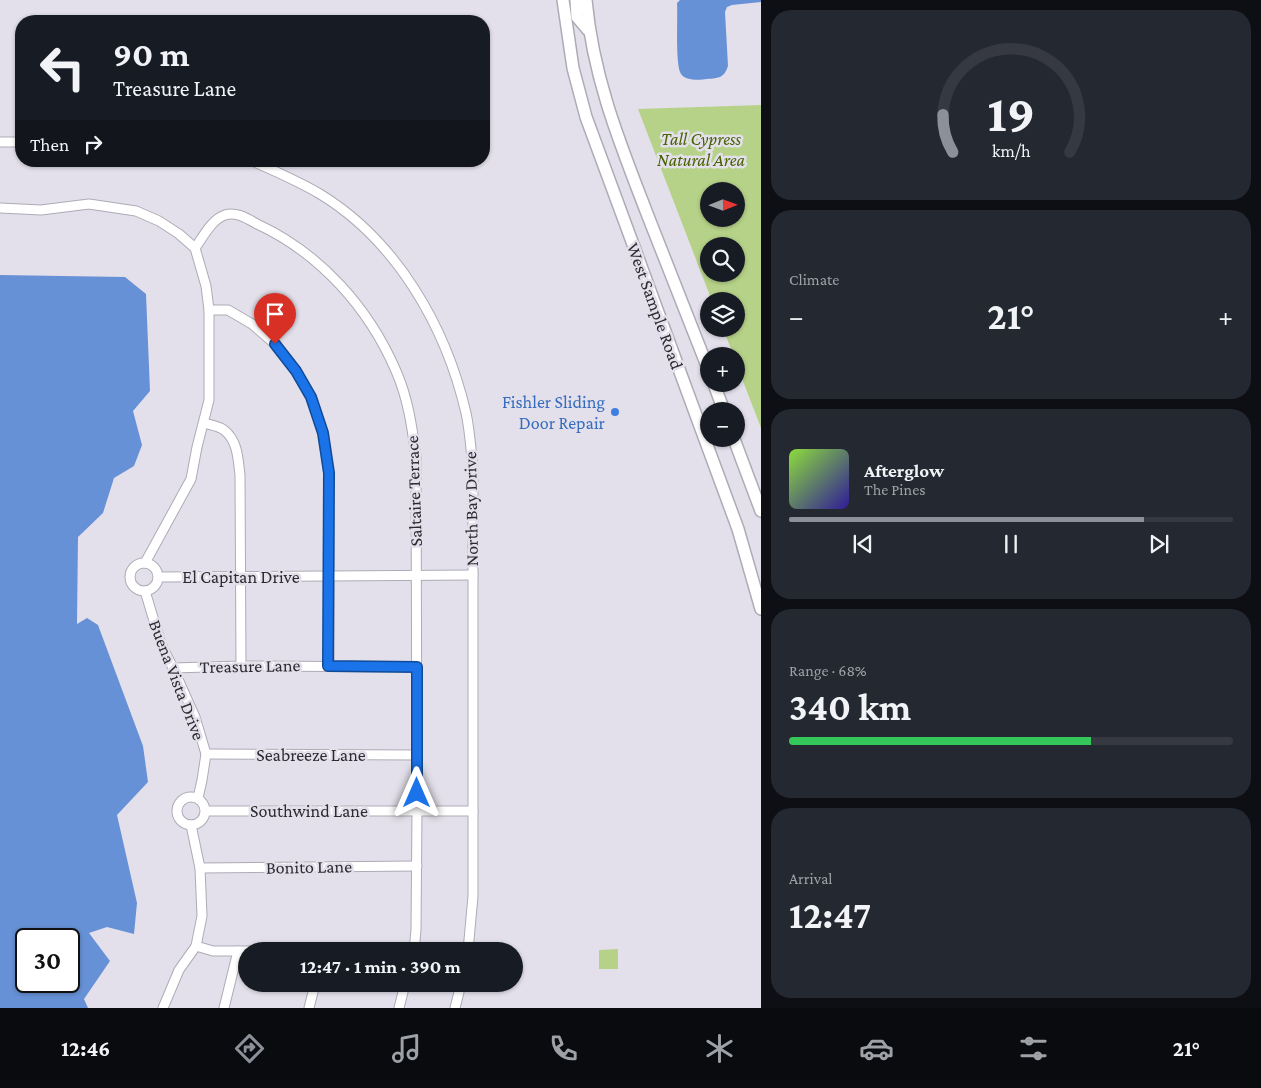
<!DOCTYPE html>
<html lang="en">
<head>
<meta charset="utf-8">
<style>
  body { margin:0; font-family:"Crimson Pro",serif; background:#242831; color:#f1f3f6; height:100vh; display:flex; flex-direction:column; font-size:19px; white-space:nowrap }
  * { box-sizing:border-box; margin:0 }
  p { font-size:16px; color:#9ea1a6 }
  .icon { flex:none; width:28px; height:28px; fill:none; stroke:currentColor; stroke-width:2; stroke-linecap:round; stroke-linejoin:round }
  .map { position:relative; flex:1; overflow:hidden }
  .side { display:flex; flex-direction:column; gap:10px; padding:10px; background:#0d0f14; width:500px }
  .side>* { flex:none }
  .top-card { position:absolute; left:15px; top:15px; width:475px; height:152px; border-radius:20px; box-shadow:0 1px 4px #0004; background:#171b24; color:#f1f3f6; overflow:hidden }
  .needle { width:32px; rotate:89deg }
  .controls { position:absolute; left:700px; top:182px; display:grid; gap:10px }
  .controls a { display:grid; place-items:center; width:45px; height:45px; border-radius:50%; background:#171b24; box-shadow:0 1px 4px #0004; font-size:25px }
  .speed { position:absolute; left:15px; top:928px; display:flex; gap:10px; font-size:25px; font-weight:700; text-align:center }
  .speed>* { display:grid; place-content:center; width:65px; height:65px; border-radius:50%; background:#171b24; box-shadow:0 1px 4px #0004; line-height:1 }
  .speed .limit { border:2px solid #111; border-radius:8px; background:#fff; color:#111 }
  .pin { position:absolute; display:grid; place-items:center; width:42px; height:42px; color:#fff; margin:-51px -21px; border-radius:50% 50% 50% 0; rotate:-45deg; box-shadow:0 0 5px #0007 }
  .pin .icon { rotate:45deg }
  .me { position:absolute; width:55px; margin:-28px; rotate:0deg; stroke-linejoin:round; filter:drop-shadow(0 0 4px #0008) }
  .turn { display:flex; align-items:center; gap:18px; height:105px; padding:0 15px; font-size:22px }
  .turn .icon { width:65px; height:65px; stroke-width:2.5 }
  .turn b { display:block; font-size:35px; line-height:42px }
  .then { display:flex; align-items:center; height:48px; padding:0 15px; background:#0003; gap:10px; font-size:19px }
  .big { font-size:38px; font-weight:700; line-height:1.1 }
  .side .card { flex:1; display:flex; flex-direction:column; justify-content:center; gap:8px; min-width:0; padding:0 18px; border-radius:20px; background:#242831 }
  .side .dial { align-items:center; gap:0 }
  .dial svg { height:130px; overflow:visible; fill:none; stroke:#363941; stroke-width:7; stroke-linecap:round; text-anchor:middle }
  .dial text { fill:#f1f3f6; stroke:none }
  .song { display:flex; align-items:center; gap:15px }
  .cover { width:60px; height:60px; border-radius:8px; background:linear-gradient(135deg,hsl(90 70% 55%),hsl(250 70% 35%)) }
  .played { height:5px; border-radius:2px; background:linear-gradient(90deg,#8c9099 80%,#363941 80%) }
  .keys { display:flex; justify-content:space-around; direction:ltr }
  .heat { display:flex; justify-content:space-between; align-items:center; font-size:28px; direction:ltr }
  .charge { height:8px; border-radius:4px; background:linear-gradient(90deg,#34c759 68%,#363941 0) }
  .trip { position:absolute; left:238px; top:942px; width:285px; height:50px; border-radius:25px; background:#171b24; box-shadow:0 1px 4px #0004; font-weight:700; line-height:50px; text-align:center }
  .menu { display:flex; height:80px; justify-content:space-around; align-items:center; background:#090b0e; color:#9ea1a6 }
  .menu .icon { width:35px; height:35px }
  .menu .current { color:#8c9099 }
  .menu b { font-size:22px; color:#f1f3f6 }
  main { display:flex; flex:1; min-height:0 }
  .map>svg:first-child { display:block }
  .green { fill:#b6d288; fill-rule:evenodd }
  .water { fill:#6791d6; fill-rule:evenodd }
  .lines { fill:none; stroke-linecap:round; stroke-linejoin:round }
  .minor-casing { stroke:#adabb5; stroke-width:11 }
  .major-casing { stroke:#adabb5; stroke-width:14 }
  .minor { stroke:#fff; stroke-width:9 }
  .major { stroke:#fff; stroke-width:11 }
  .route-casing { stroke:#114b97; stroke-width:12 }
  .route { stroke:#1a73e8; stroke-width:9 }
  .shop-dot { fill:#3f7fe0; stroke:#e3e0eb; stroke-width:2 }
  .labels { text-anchor:middle; dominant-baseline:central; stroke-width:5; stroke-linejoin:round; paint-order:stroke }
  .park-label { font-size:18px; font-style:italic; fill:#486101; stroke:#e3e0eb }
  .street-label { font-size:18px; fill:#2c2b2f; stroke:#e3e0eb }
  .shop-label { font-size:18px; fill:#366cbe; stroke:#e3e0eb; text-anchor:end }
</style>
</head>
<body>
<main>
<div class="map">
<svg width="761" height="1008" viewBox="0 0 761 1008">
  <rect width="100%" height="100%" fill="#e3e0eb"/>
  <g class="green">
    <path d="M761 105V428L736 363V356H734L723 329H736V301H712L638 109ZM709 191H736V219H709ZM709 246H736V274H709Z"/>
    <polygon points="618,949 618,969 599,969 599,950"/>
  </g>
  <g class="water">
    <path d="M680 0H761V2L732 5 727 7 725 12 728 66C724 78 719 78 707 79 700 80 685 81 681 74 675 65 678 17 677 3Z"/>
    <path d="M0 275 125 277 146 294 150 391 133 411 142 445 134 466 114 478 103 513 78 537 77 624 87 618 98 625 143 746 148 782 117 815 137 903 134 934 107 927 89 933 110 961 84 999 88 1008H0ZM26 939H69V981H26Z"/>
  </g>
  <g class="lines">
    <g class="minor-casing">
      <g id="minor">
        <polyline points="0,142 21,142"/>
        <path d="M252 161C275 171 298 181 320 194 397 241 446 327 466 413 470 431 471 451 473 469V896L468 951"/>
        <polyline points="0,208 41,210 89,204 136,211 159,221 179,234 195,248 206,286 209,310 209,400 197,447 191,479 145,563"/>
        <path d="M195 248C203 237 212 219 225 215 236 211 248 219 257 224 320 253 369 308 396 371 408 398 412 427 416 456L417 811 416 930 414 951"/>
        <polyline points="209,310 228,310 252,324 275,344 296,371 311,397 323,433 329,473 329,666"/>
        <path d="M204 423C210 425 219 426 224 430 238 441 238 459 240 475L241 666"/>
        <circle cx="144" cy="577" r="14"/>
        <polyline points="159,577 473,575"/>
        <polyline points="145,591 161,644 173,668 195,717 206,754 202,780 198,798"/>
        <polyline points="173,668 241,666 417,667"/>
        <polyline points="206,754 417,755"/>
        <circle cx="191" cy="811" r="14"/>
        <polyline points="206,811 473,811"/>
        <polyline points="200,868 417,866"/>
        <polyline points="196,946 213,951 342,951"/>
        <polyline points="163,1008 179,970 196,946 202,916 200,868 191,825"/>
        <polyline points="224,1008 238,951"/>
        <polyline points="309,1008 315,984"/>
        <polyline points="399,1008 405,984"/>
        <polyline points="455,1008 461,984"/>
      </g>
    </g>
    <g class="major-casing">
      <g id="major">
        <polyline points="563,0 573,68 586,117 738,529 761,609"/>
        <polyline points="576,0 577,17 588,30"/>
        <path d="M586 0C593 77 619 141 646 211 667 265 688 318 709 371"/>
        <polyline points="714,384 724,411"/>
        <polyline points="734,439 761,511"/>
      </g>
    </g>
    <use href="#minor" class="minor"/>
    <use href="#major" class="major"/>
  </g>
  <g class="lines">
    <g class="route-casing">
      <polyline id="route" points="275,344 296,371 311,397 323,433 329,473 328,666 417,667 417,793"/>
    </g>
    <use href="#route" class="route"/>
  </g>
  <circle class="shop-dot" cx="615" cy="412" r="5"/>
  <g class="labels">
    <g class="park-label">
      <text x="701" y="139">Tall Cypress<tspan x="701" dy="21">Natural Area</tspan></text>
    </g>
    <g class="street-label">
      <text transform="translate(655 306) rotate(70)">West Sample Road</text>
      <text transform="translate(414 491) rotate(-92)">Saltaire Terrace</text>
      <text transform="translate(471 509) rotate(-91)">North Bay Drive</text>
      <text x="241" y="577">El Capitan Drive</text>
      <text transform="translate(250 666) rotate(-1)">Treasure Lane</text>
      <text transform="translate(177 680) rotate(69)">Buena Vista Drive</text>
      <text x="311" y="755">Seabreeze Lane</text>
      <text x="309" y="811">Southwind Lane</text>
      <text transform="translate(309 867) rotate(-1)">Bonito Lane</text>
    </g>
    <g class="shop-label">
      <text x="605" y="402">Fishler Sliding<tspan x="605" dy="21">Door Repair</tspan></text>
    </g>
  </g>
</svg>
<div class="controls">
<a><svg class="needle" viewBox="-14 -14 28 28"><path d="M0-13l5 13h-10z" fill="#e53935"/><path d="M0 13l5-13h-10z" fill="#9ea1a6"/></svg></a>
<a><svg class="icon" aria-label="search" viewBox="0 0 24 24"><circle cx="10" cy="10" r="6"/><path d="M15 15l6 6"/></svg></a>
<a><svg class="icon" aria-label="layers" viewBox="0 0 24 24"><path d="M12 4l9 5-9 5-9-5zM3 14l9 5 9-5"/></svg></a>
<a>+</a>
<a>−</a>
</div>
<div class="speed"><div class="limit">30</div></div>
<div class="pin" style="left:275px;top:344px;background:#d93025"><svg class="icon" aria-label="arrive" viewBox="0 0 24 24"><path d="M6 21V4h12l-3 4 3 4H6"/></svg></div>
<svg class="me" style="left:417px;top:793px" viewBox="-20 -20 40 40"><path d="M0-17L14 15 0 8-14 15z" fill="#1a73e8" stroke="#fff" stroke-width="4"/></svg>
<div class="trip">12:47 · 1 min · 390 m</div>
<div class="top-card">
<div class="turn"><svg class="icon" aria-label="left" viewBox="0 0 24 24"><path d="M17 20v-9H6M10 6l-5 5 5 5"/></svg><div><b>90 m</b>Treasure Lane</div></div>
<div class="then">Then<svg class="icon" aria-label="right" viewBox="0 0 24 24"><path d="M7 20v-9h11M14 6l5 5-5 5"/></svg></div>
</div>
</div>
<section class="side">
<div class="card dial"><svg viewBox="0 0 100 80">
<path d="M14 69A42 42 0 1 1 86 69"/>
<path d="M14 69A42 42 0 0 1 8 46" stroke="#8c9099"/>
<text x="50" y="56" font-size="32" font-weight="700">19</text>
<text x="50" y="72" font-size="11">km/h</text>
</svg></div>
<div class="card"><p>Climate</p>
<div class="heat"><a>−</a><b class="big">21°</b><a>+</a></div>
</div>
<div class="card">
<div class="song"><i class="cover"></i><div><b>Afterglow</b><p>The Pines</p></div></div>
<div class="played"></div>
<div class="keys"><svg class="icon" aria-label="previous" viewBox="0 0 24 24"><path d="M18 5L8 12l10 7zM5 5v14"/></svg><svg class="icon" aria-label="pause" viewBox="0 0 24 24"><path d="M8 5v14M16 5v14"/></svg><svg class="icon" aria-label="next" viewBox="0 0 24 24"><path d="M6 5l10 7-10 7zM19 5v14"/></svg></div>
</div>
<div class="card"><p>Range · 68%</p><b class="big">340 km</b><div class="charge"></div></div>
<div class="card"><p>Arrival</p><b class="big">12:47</b></div>
</section>
</main>
<nav class="menu">
<b>12:46</b>
<svg class="icon current" aria-label="directions" viewBox="0 0 24 24"><path d="M12 3l9 9-9 9-9-9zM9 14v-3h6M13 9l2 2-2 2"/></svg>
<svg class="icon" aria-label="music" viewBox="0 0 24 24"><path d="M9 18V5l10-2v13"/><circle cx="6" cy="18" r="3"/><circle cx="16" cy="16" r="3"/></svg>
<svg class="icon" aria-label="phone" viewBox="0 0 24 24"><path d="M5 4h4l2 5-3 2q2 4 5 5l2-3 5 2v4C11 20 4 13 5 4z"/></svg>
<svg class="icon" aria-label="climate" viewBox="0 0 24 24"><path d="M12 3v18M4 7l16 10M4 17L20 7"/></svg>
<svg class="icon" aria-label="car" viewBox="0 0 24 24"><path d="M5 17H2v-5l4-1 3-4h7l3 4 3 1v5h-3M9 17h6M6 11h13"/><circle cx="7" cy="17" r="2"/><circle cx="17" cy="17" r="2"/></svg>
<svg class="icon" aria-label="filters" viewBox="0 0 24 24"><path d="M4 7h16M4 17h16"/><circle cx="9" cy="7" r="2"/><circle cx="15" cy="17" r="2"/></svg>
<b>21°</b>
</nav>
</body>
</html>
